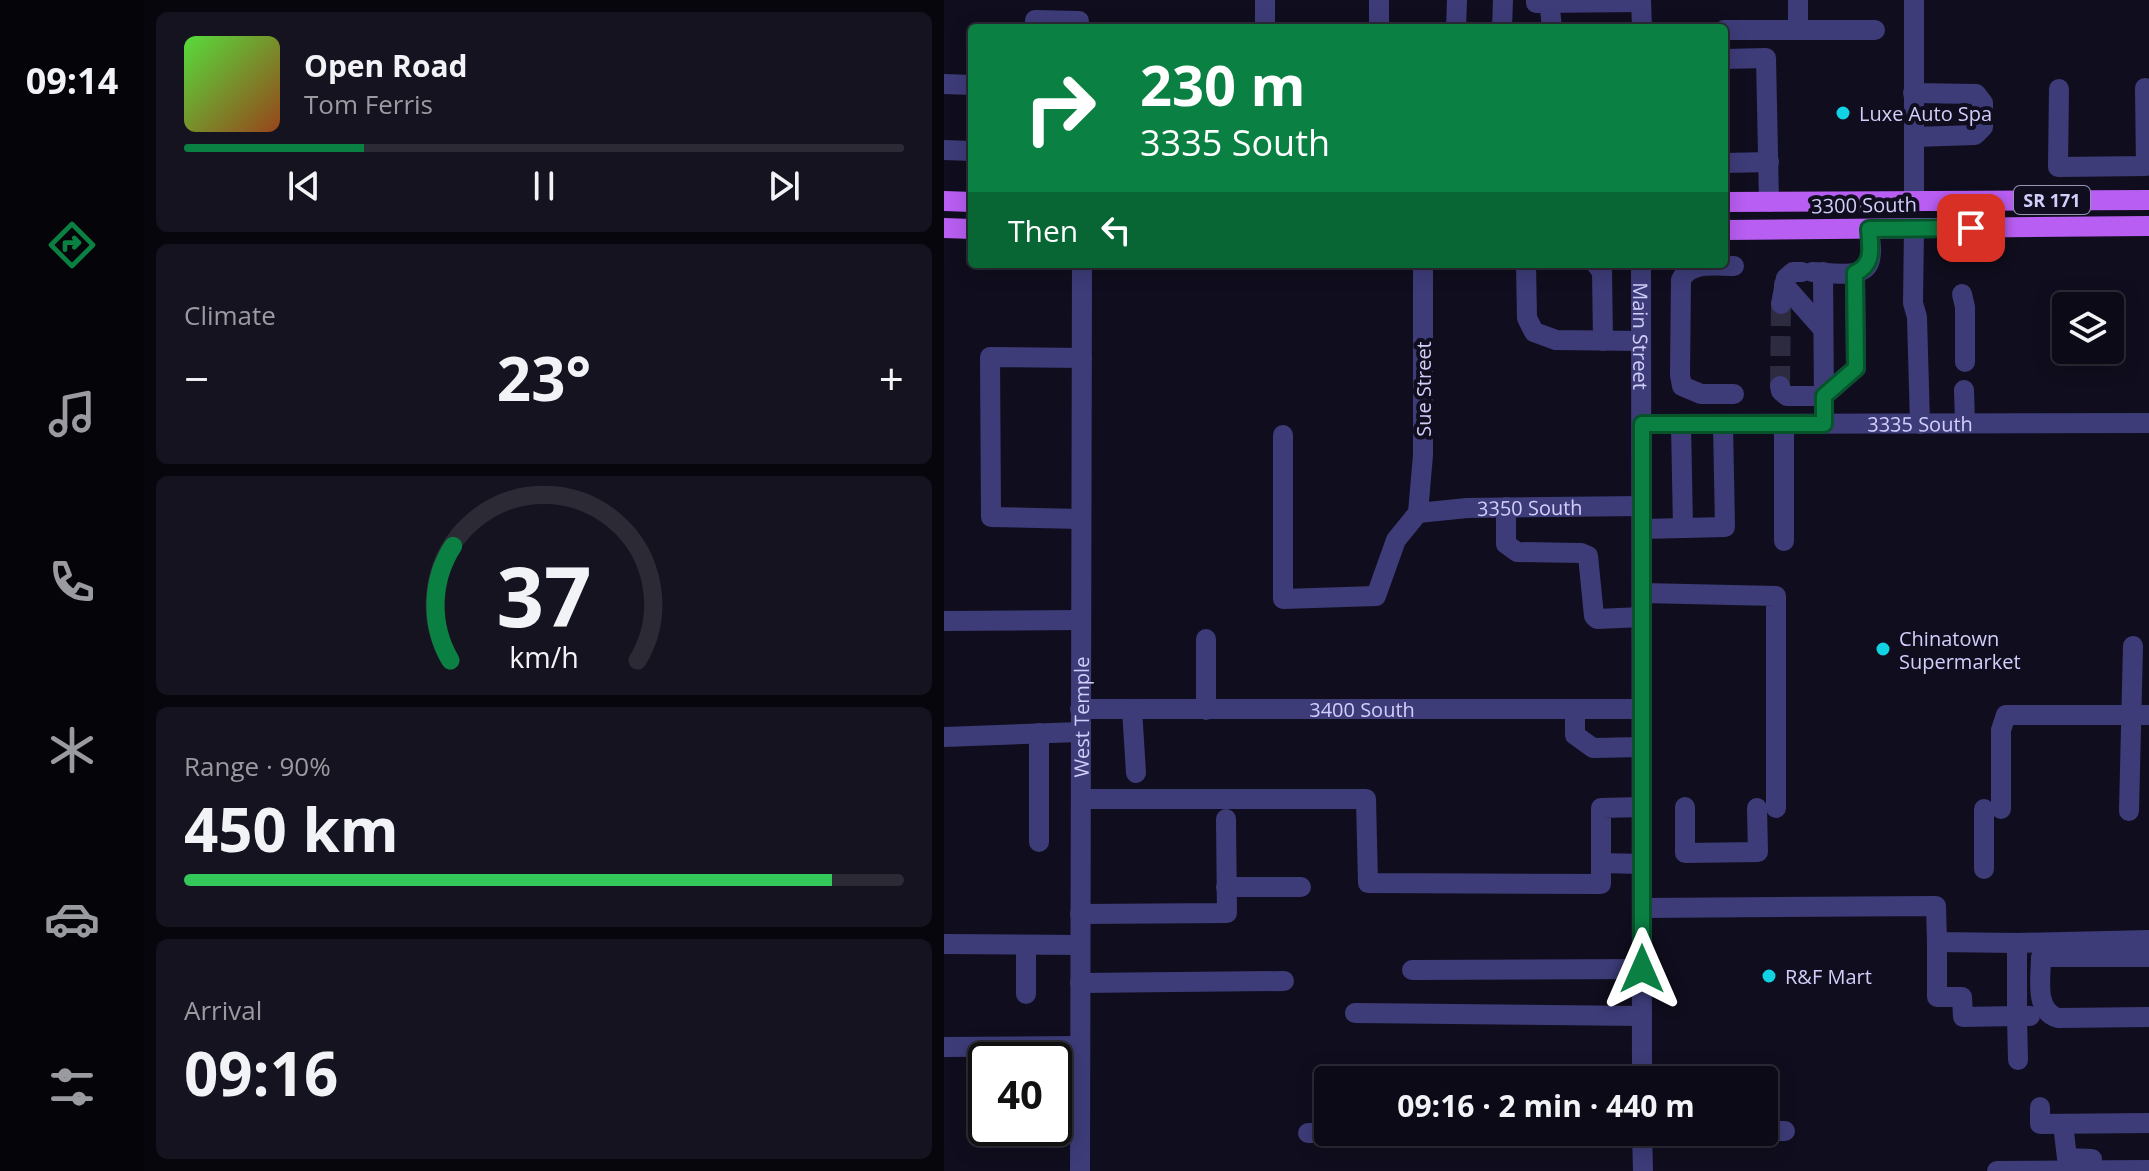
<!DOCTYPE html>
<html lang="en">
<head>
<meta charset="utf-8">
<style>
  body { margin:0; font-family:"Open Sans",sans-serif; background:#15131f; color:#f1f3f6; height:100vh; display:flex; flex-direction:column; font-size:30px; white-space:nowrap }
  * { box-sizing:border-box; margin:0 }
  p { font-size:26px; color:#9a9aa1 }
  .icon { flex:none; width:44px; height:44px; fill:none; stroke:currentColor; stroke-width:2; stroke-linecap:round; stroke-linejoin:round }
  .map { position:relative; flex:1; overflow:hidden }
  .sheet { display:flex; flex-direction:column; gap:12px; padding:12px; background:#07060c; width:800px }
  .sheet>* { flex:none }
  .hud { position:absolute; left:24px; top:24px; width:760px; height:244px; border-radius:8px; box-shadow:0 4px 20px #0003,0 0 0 2px #2c2b35; background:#0b8043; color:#fff; overflow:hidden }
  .fabs { position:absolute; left:1108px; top:292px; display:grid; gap:16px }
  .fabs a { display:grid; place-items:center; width:72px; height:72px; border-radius:8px; background:#0c0a16; box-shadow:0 4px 20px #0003,0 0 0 2px #2c2b35; font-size:40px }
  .speed { position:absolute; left:24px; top:1042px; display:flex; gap:16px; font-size:40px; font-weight:700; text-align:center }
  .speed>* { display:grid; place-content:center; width:104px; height:104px; border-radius:50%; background:#0c0a16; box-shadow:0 4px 20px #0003,0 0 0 2px #2c2b35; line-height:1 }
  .speed .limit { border:4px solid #111; border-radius:12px; background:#fff; color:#111 }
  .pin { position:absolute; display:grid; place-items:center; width:68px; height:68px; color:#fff; margin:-34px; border-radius:16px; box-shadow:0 4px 12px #0006 }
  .me { position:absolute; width:88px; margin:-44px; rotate:0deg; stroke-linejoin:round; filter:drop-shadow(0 0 6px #0008) }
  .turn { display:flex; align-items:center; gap:28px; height:168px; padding:0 40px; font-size:36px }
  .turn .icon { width:104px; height:104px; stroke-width:2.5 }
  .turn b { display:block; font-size:56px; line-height:68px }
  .then { display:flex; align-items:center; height:76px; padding:0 40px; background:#0003; gap:16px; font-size:30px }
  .big { font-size:60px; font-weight:700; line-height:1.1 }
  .sheet .tile { flex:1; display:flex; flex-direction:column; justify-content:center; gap:12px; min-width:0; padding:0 28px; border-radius:12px; background:#15131f }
  .sheet .dial { align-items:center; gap:0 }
  .dial svg { height:208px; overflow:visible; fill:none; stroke:#2c2b35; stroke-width:7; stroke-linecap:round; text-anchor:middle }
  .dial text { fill:#f1f3f6; stroke:none }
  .song { display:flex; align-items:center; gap:24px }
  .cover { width:96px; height:96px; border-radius:12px; background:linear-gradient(135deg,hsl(110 70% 55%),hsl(20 70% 35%)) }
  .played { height:8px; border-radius:4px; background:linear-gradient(90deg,#0b8043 25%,#2c2b35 25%) }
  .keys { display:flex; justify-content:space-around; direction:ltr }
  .heat { display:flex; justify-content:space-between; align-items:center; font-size:44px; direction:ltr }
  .charge { height:12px; border-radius:6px; background:linear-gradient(90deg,#34c759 90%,#2c2b35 0) }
  .trip { position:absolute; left:370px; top:1066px; width:464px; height:80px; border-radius:8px; background:#0c0a16; box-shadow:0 4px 20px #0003,0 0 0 2px #2c2b35; font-weight:700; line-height:80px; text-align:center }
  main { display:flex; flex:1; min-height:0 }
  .tab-bar { display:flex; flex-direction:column; width:144px; justify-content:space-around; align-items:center; background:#050409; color:#9a9aa1 }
  .tab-bar .icon { width:56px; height:56px }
  .tab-bar .selected { color:#0b8043 }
  .tab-bar b { font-size:36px; color:#f1f3f6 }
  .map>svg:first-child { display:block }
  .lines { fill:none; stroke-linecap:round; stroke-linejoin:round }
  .minor-tunnel { stroke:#2d2b3f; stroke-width:20; stroke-dasharray:20 10; stroke-linecap:butt }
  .minor { stroke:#3d3c79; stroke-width:20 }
  .major { stroke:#b85ef2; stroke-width:20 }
  .route-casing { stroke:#07532c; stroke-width:20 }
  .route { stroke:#0b8043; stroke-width:14 }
  .poi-dot { fill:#12d3e4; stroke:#100e1e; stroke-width:3 }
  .labels { text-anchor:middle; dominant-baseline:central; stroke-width:8; stroke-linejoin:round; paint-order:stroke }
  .shield { fill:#100e1e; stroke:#9894b9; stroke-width:2 }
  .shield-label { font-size:18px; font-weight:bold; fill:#d2cefb }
  .poi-label { font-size:20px; fill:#d2cefb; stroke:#100e1e; text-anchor:start }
  .street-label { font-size:20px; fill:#d2cefb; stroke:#100e1e }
</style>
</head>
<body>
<main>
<nav class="tab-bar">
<b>09:14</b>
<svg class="icon selected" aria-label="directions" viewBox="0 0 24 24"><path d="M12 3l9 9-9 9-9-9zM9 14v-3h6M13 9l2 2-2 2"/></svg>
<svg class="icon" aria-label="music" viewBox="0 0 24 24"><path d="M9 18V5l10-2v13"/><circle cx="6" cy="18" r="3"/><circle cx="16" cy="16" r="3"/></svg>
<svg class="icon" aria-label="phone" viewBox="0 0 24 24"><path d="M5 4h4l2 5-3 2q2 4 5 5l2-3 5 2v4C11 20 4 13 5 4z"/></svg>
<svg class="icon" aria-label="climate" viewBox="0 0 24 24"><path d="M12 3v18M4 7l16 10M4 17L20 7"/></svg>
<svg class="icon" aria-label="car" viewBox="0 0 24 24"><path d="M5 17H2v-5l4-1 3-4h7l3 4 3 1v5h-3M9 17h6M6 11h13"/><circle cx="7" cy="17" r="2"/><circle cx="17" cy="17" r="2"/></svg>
<svg class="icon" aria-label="filters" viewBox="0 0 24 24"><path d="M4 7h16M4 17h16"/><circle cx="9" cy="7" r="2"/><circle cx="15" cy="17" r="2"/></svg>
</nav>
<section class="sheet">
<div class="tile">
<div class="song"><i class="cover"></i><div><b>Open Road</b><p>Tom Ferris</p></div></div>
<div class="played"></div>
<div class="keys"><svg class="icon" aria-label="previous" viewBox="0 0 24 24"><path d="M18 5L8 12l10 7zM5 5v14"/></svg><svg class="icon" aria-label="pause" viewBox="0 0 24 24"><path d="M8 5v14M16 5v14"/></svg><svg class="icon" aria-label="next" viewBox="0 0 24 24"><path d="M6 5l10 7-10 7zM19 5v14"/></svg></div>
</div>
<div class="tile"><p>Climate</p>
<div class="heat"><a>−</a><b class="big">23°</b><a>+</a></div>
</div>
<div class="tile dial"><svg viewBox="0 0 100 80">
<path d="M14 69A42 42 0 1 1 86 69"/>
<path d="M14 69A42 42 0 0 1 15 25" stroke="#0b8043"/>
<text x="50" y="56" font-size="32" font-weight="700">37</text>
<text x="50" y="72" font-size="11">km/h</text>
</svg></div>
<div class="tile"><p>Range · 90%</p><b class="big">450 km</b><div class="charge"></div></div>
<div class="tile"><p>Arrival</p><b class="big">09:16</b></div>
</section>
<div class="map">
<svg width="1205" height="1171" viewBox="0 0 1205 1171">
  <rect width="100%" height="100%" fill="#100e1e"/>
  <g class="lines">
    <polyline class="minor-tunnel" points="836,386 837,304"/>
    <g class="minor">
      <polyline points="321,0 321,28"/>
      <polyline points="592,0 592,3 697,2"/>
      <polyline points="605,0 608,28"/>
      <polyline points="697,0 698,28"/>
      <polyline points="970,0 970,200"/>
      <polyline points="91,28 91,20 135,21"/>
      <polyline points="435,28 435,0"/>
      <polyline points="512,28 513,0"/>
      <polyline points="558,28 559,0"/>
      <polyline points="780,30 931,30"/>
      <polyline points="854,30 854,0"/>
      <polyline points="780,59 822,58 825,202"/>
      <polyline points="0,84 28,85"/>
      <polyline points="1115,89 1114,167 1202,166 1201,88"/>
      <polyline points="969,93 1032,94 1039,103 1039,127 1031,135 970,137"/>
      <polyline points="0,150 28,151"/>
      <polyline points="780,163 825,162"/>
      <polyline points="970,228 969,303 973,317 976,424"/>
      <polyline points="582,264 583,318 590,332 612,340 697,341"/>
      <polyline points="652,264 658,272 659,341"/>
      <path id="s1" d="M697 264 698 1080"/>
      <path d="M790 266C772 266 746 261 737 280L736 375 738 386 757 394H790"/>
      <path d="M868 272C882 272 918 280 925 263 929 254 926 238 925 229"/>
      <polyline points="879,272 880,404"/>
      <polyline points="840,285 879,329"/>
      <polyline points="1018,294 1021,307 1021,362"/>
      <polyline points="837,304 842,278 849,272 858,272"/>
      <polyline points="836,386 837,391 843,396 880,396 912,368 911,273"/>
      <polyline points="1020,390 1021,423"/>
      <path id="s2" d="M698 424 1205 423"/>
      <polyline points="737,424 739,528"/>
      <polyline points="339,435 339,599 432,596 452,540 474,513"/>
      <polyline points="562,507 562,544 573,552 637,553 644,556 650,616 653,619 698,617"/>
      <polyline points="474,513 479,455 479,264"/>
      <path id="s3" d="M474 513 523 508 698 506"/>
      <polyline points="136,519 47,517 46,357 138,358"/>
      <polyline points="698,529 781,527 779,424"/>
      <polyline points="840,541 840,424"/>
      <polyline points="698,593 832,596 832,808"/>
      <polyline points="0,621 136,620"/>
      <polyline points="262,639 262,710"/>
      <path id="s4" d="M136 709H698"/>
      <polyline points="188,709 192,773"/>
      <polyline points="631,710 631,735 649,748 698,747"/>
      <polyline points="95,733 95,842"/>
      <polyline points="0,737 136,732"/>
      <polyline points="137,799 422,799 424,883 657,884 657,863"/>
      <polyline points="698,807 657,808 657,863 698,864"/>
      <polyline points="741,807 741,853 814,852 813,808"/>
      <polyline points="1040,809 1040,869"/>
      <polyline points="1057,809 1057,730 1062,715 1205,715"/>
      <polyline points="1185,811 1189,646"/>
      <polyline points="282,887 357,887"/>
      <polyline points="698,908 992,906 993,942 1073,943 1205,940"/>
      <polyline points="136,914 283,913 282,819"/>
      <polyline points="993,942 993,997 1018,997 1019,1017 1073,1016 1073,943"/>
      <polyline points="0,944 136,945"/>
      <polyline points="82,945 82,994"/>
      <path d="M1205 957H1097C1097 978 1090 1011 1114 1018L1205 1017"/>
      <polyline points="468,970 698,969"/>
      <polyline points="136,983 340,981"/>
      <polyline points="411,1013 698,1016"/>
      <polyline points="0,1047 135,1046"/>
      <polyline points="1074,1060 1073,1016 1086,1016"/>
      <polyline points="1096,1107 1096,1124 1205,1123"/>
      <polyline points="1119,1124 1123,1158 1148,1159"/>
      <polyline points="820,1131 841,1131"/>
      <polyline points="698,1132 699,1171"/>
      <polyline points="364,1133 771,1132"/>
      <path id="s5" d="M136 1171 138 264"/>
      <polyline points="1053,1171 1205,1170"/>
    </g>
    <g class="major">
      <polyline points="0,201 28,202"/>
      <polyline points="780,202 1205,200"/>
      <polyline points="0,228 28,229"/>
      <polyline points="780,230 1205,226"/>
    </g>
  </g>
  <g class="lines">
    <g class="route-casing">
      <path id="route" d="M698 969V424H880V396L912 368 911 273C931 264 926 247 925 229L1027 228"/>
    </g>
    <use href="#route" class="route"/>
  </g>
  <g class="poi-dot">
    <circle cx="899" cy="113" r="8"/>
    <circle cx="939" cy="649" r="8"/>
    <circle cx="825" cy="976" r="8"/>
  </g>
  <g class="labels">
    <rect class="shield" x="1070" y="186" width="76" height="28" rx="6"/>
    <g class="shield-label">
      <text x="1108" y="200">SR 171</text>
    </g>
    <g class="poi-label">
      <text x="915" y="113">Luxe Auto Spa</text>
      <text x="955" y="638">Chinatown<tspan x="955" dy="23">Supermarket</tspan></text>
      <text x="841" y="976">R&amp;F Mart</text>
    </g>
    <g class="street-label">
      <text transform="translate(920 205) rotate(-1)">3300 South</text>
      <text stroke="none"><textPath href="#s1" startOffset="72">Main Street</textPath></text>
      <text transform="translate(479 389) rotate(-90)">Sue Street</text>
      <text stroke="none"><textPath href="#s2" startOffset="278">3335 South</textPath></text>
      <text stroke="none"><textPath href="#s3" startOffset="112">3350 South</textPath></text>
      <text stroke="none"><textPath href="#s4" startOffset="282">3400 South</textPath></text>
      <text stroke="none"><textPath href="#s5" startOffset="454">West Temple</textPath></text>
    </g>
  </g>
</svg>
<div class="fabs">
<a><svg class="icon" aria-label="layers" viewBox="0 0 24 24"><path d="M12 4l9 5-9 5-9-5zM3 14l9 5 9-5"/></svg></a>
</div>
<div class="speed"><div class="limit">40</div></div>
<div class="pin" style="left:1027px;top:228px;background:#d93025"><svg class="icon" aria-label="arrive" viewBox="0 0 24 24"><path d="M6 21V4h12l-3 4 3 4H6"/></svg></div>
<svg class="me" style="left:698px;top:969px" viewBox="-20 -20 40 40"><path d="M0-17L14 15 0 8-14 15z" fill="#0b8043" stroke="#fff" stroke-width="4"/></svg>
<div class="trip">09:16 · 2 min · 440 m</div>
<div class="hud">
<div class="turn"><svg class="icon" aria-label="right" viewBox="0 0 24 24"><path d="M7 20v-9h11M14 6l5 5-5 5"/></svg><div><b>230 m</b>3335 South</div></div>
<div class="then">Then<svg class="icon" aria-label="left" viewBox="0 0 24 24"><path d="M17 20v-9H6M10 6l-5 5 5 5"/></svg></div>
</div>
</div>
</main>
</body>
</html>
